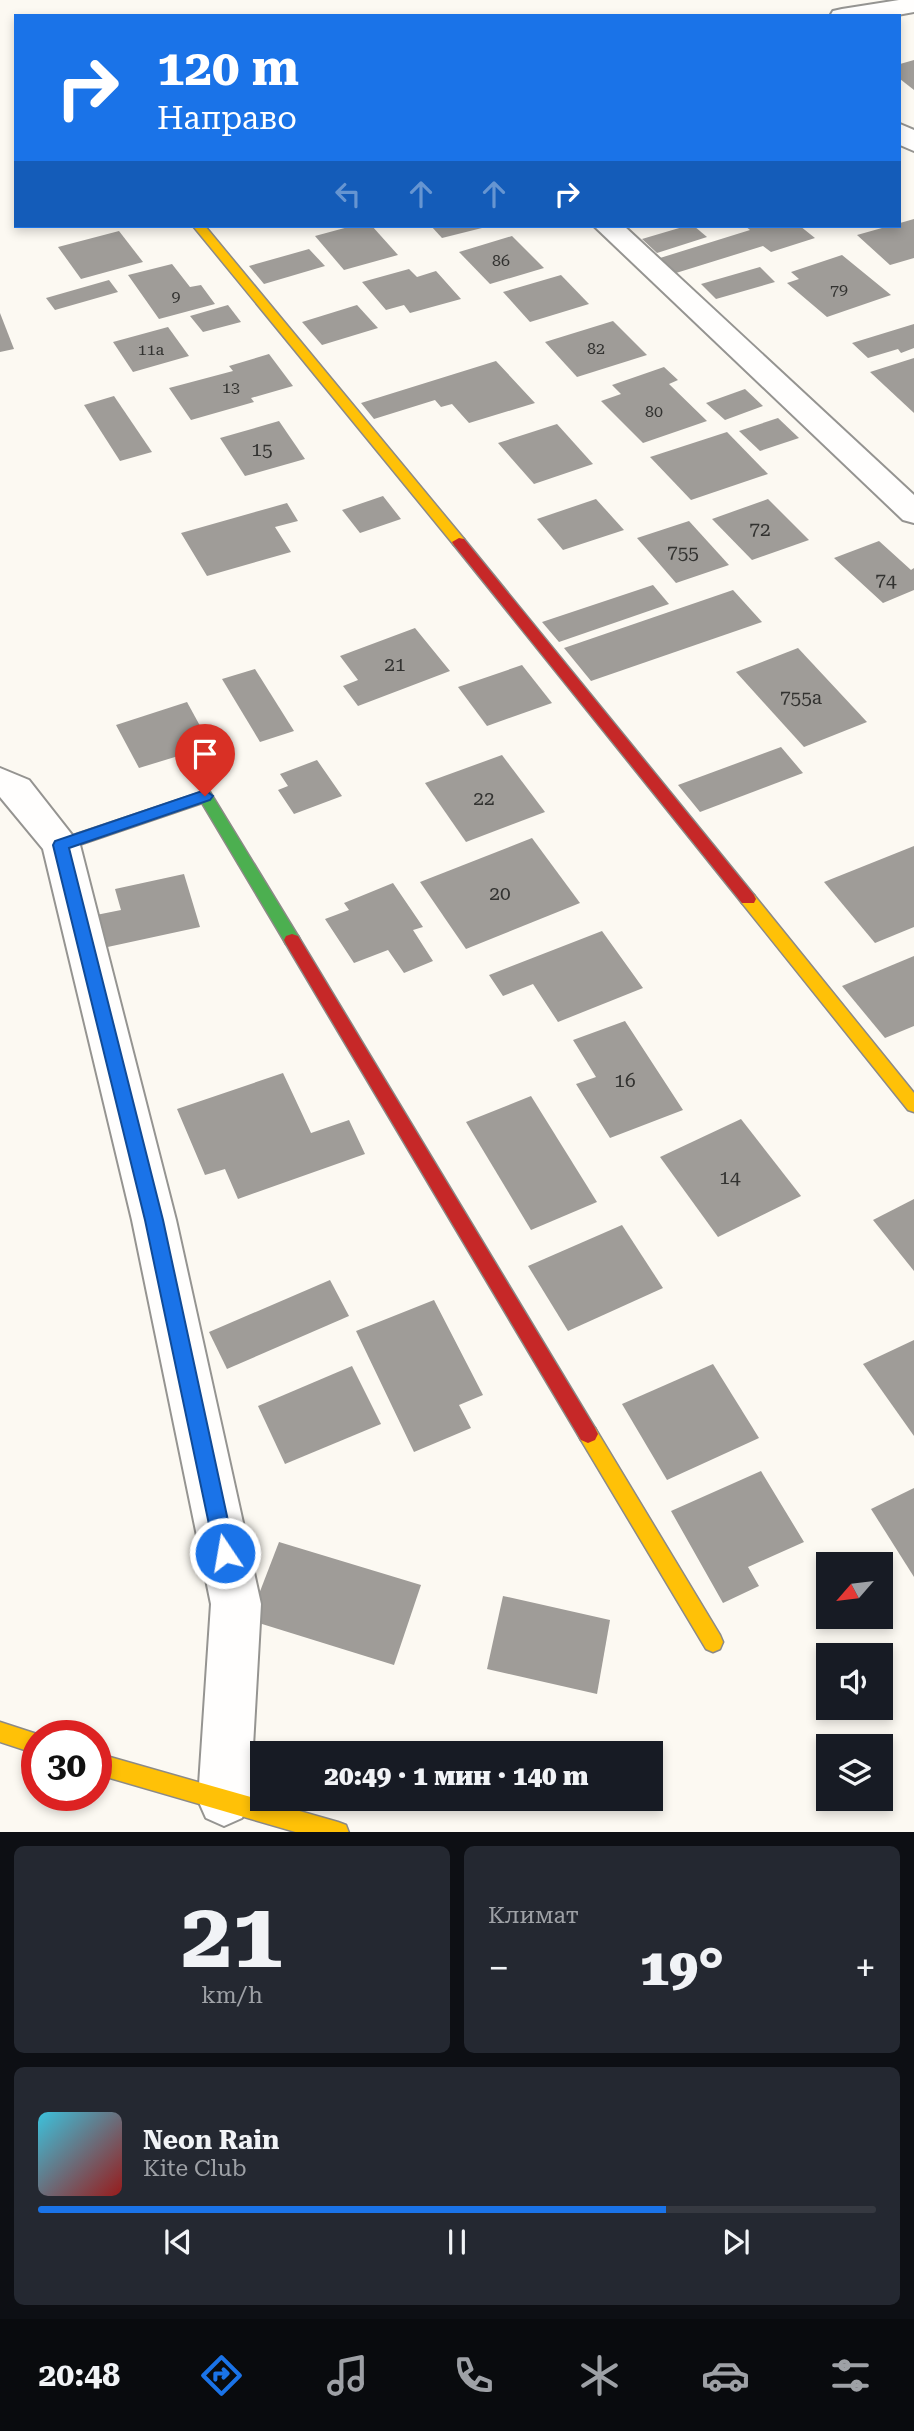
<!DOCTYPE html>
<html lang="ru">
<head>
<meta charset="utf-8">
<style>
  body { margin:0; font-family:"Roboto Serif",serif; background:#242831; color:#f1f3f6; height:100vh; display:flex; flex-direction:column; font-size:26px; white-space:nowrap }
  * { box-sizing:border-box; margin:0 }
  p { font-size:23px; color:#9ea1a6 }
  .icon { flex:none; width:38px; height:38px; fill:none; stroke:currentColor; stroke-width:2; stroke-linecap:round; stroke-linejoin:round }
  .map { position:relative; height:1832px; overflow:hidden }
  .side { display:flex; flex-direction:column; gap:14px; padding:14px; background:#0d0f14; flex:1 }
  .side>* { flex:none }
  .hud { position:absolute; left:14px; top:14px; width:887px; height:214px; border-radius:0px; box-shadow:0 4px 10px #0003; background:#1a73e8; color:#fff; overflow:hidden }
  .needle { width:46px; rotate:242deg }
  .fabs { position:absolute; left:816px; top:1552px; display:grid; gap:14px }
  .fabs a { display:grid; place-items:center; width:77px; height:77px; border-radius:0px; background:#171b24; box-shadow:0 4px 10px #0003; font-size:35px }
  .speed { position:absolute; left:21px; top:1720px; display:flex; gap:14px; font-size:35px; font-weight:700; text-align:center }
  .speed>* { display:grid; place-content:center; width:91px; height:91px; border-radius:50%; background:#171b24; box-shadow:0 4px 10px #0003; line-height:1 }
  .speed .limit { border:10px solid #d22; background:#fff; color:#111 }
  .pin { position:absolute; display:grid; place-items:center; width:60px; height:60px; color:#fff; margin:-72px -30px; border-radius:50% 50% 50% 0; rotate:-45deg; box-shadow:0 0 7px #0007 }
  .pin .icon { rotate:45deg }
  .me { position:absolute; width:77px; margin:-38px; rotate:348deg; stroke-linejoin:round; filter:drop-shadow(0 0 5px #0008) }
  .turn { display:flex; align-items:center; gap:24px; height:147px; padding:0 28px; font-size:32px }
  .turn .icon { width:91px; height:91px; stroke-width:2.5 }
  .turn b { display:block; font-size:49px; line-height:60px }
  .lanes { display:flex; align-items:center; height:66px; padding:0 28px; background:#0003; justify-content:center; gap:35px; direction:ltr }
  .lanes .off { opacity:.35 }
  .big { font-size:52px; font-weight:800; line-height:1.1 }
  .side .widget { flex:1; display:flex; flex-direction:column; justify-content:center; gap:10px; min-width:0; padding:0 24px; border-radius:10px; background:#242831 }
  .side .dial { align-items:center; gap:0 }
  .dial b { font-size:91px; line-height:1 }
  .song { display:flex; align-items:center; gap:21px }
  .cover { width:84px; height:84px; border-radius:10px; background:linear-gradient(135deg,hsl(190 70% 55%),hsl(0 70% 35%)) }
  .played { height:7px; border-radius:4px; background:linear-gradient(90deg,#1a73e8 75%,#363941 75%) }
  .keys { display:flex; justify-content:space-around; direction:ltr }
  .heat { display:flex; justify-content:space-between; align-items:center; font-size:38px; direction:ltr }
  .side .tiles { flex:1; display:grid; gap:14px; grid-template-columns:1fr 1fr }
  .widget:last-child { grid-column:span 2 }
  .trip { position:absolute; left:250px; top:1741px; width:413px; height:70px; border-radius:0px; background:#171b24; box-shadow:0 4px 10px #0003; font-weight:800; line-height:70px; text-align:center }
  .dock { display:flex; height:112px; justify-content:space-around; align-items:center; background:#090b0e; color:#9ea1a6 }
  .dock .icon { width:49px; height:49px }
  .dock .on { color:#1a73e8 }
  .dock b { font-size:32px; color:#f1f3f6 }
  .map>svg:first-child { display:block }
  .building { fill:#9f9c98 }
  .lines { fill:none; stroke-linecap:round; stroke-linejoin:round }
  .street-casing { stroke:#959491; stroke-width:4 }
  .fast-casing { stroke:#8c8a87; stroke-width:3 }
  .slow-casing { stroke:#8c8a87; stroke-width:3 }
  .jam-casing { stroke:#8c8a87; stroke-width:3 }
  .street { fill:#fffefd; fill-rule:evenodd }
  .fast { fill:#4caf50; fill-rule:evenodd }
  .slow { fill:#ffc107; fill-rule:evenodd }
  .jam { fill:#c62828; fill-rule:evenodd }
  .route { fill:#1a73e8; stroke:#114b97; stroke-width:2 }
  .labels { text-anchor:middle; dominant-baseline:central; stroke-width:7; stroke-linejoin:round; paint-order:stroke }
  .far-number-label { font-size:16px; fill:#323230 }
  .number-label { font-size:19px; fill:#323230 }
</style>
</head>
<body>
<div class="map">
<svg width="914" height="1833" viewBox="0 0 914 1833">
  <rect width="100%" height="100%" fill="#fcf9f2"/>
  <g class="building">
    <polygon points="914,60 914,90 900,79 900,64"/>
    <polygon points="914,219 914,258 890,265 857,235 889,226 900,226 900,223"/>
    <polygon points="352,226 372,226 398,255 344,270 315,236"/>
    <polygon points="431,226 486,226 486,227 442,238"/>
    <polygon points="686,226 694,226 707,237 657,253 642,239"/>
    <polygon points="745,226 800,226 815,238 771,252 763,246 676,273 660,258 750,230"/>
    <polygon points="119,231 143,262 81,279 58,247"/>
    <polygon points="512,236 544,268 490,284 459,252"/>
    <polygon points="309,249 325,266 264,284 249,266"/>
    <polygon points="842,255 891,295 827,317 787,283 799,279 791,272"/>
    <polygon points="172,264 190,287 201,285 215,304 159,319 128,275"/>
    <polygon points="760,267 775,282 716,299 701,284"/>
    <polygon points="409,269 417,277 436,271 461,299 410,313 404,305 386,310 362,282"/>
    <polygon points="561,275 589,304 530,322 503,292"/>
    <polygon points="109,280 118,292 55,310 46,298"/>
    <polygon points="228,305 241,322 203,332 190,316"/>
    <polygon points="357,305 378,328 322,345 302,322"/>
    <polygon points="0,313 14,349 0,352"/>
    <polygon points="613,321 647,355 577,377 545,342"/>
    <polygon points="914,324 914,348 901,353 898,349 868,358 852,343"/>
    <polygon points="168,327 189,356 133,372 113,342"/>
    <polygon points="269,354 293,386 251,398 254,402 191,420 169,388 233,371 229,366"/>
    <polygon points="914,358 914,413 870,372"/>
    <polygon points="496,361 535,403 469,423 452,404 441,407 435,400 374,419 361,403"/>
    <polygon points="664,367 678,380 669,384 707,421 643,443 601,401 621,394 612,385"/>
    <polygon points="745,389 763,406 725,420 706,403"/>
    <polygon points="114,396 152,452 120,461 84,405"/>
    <polygon points="778,418 799,438 760,451 739,431"/>
    <polygon points="279,421 305,459 245,476 220,438"/>
    <polygon points="557,424 593,464 534,484 498,443"/>
    <polygon points="727,432 768,474 691,500 650,457"/>
    <polygon points="383,496 401,519 360,533 342,510"/>
    <polygon points="596,499 624,530 563,550 537,519"/>
    <polygon points="768,499 809,540 752,560 712,519"/>
    <polygon points="287,503 298,521 275,527 291,552 207,576 181,533"/>
    <polygon points="689,521 729,565 676,583 637,538"/>
    <polygon points="879,541 911,570 914,568 914,590 883,603 834,558"/>
    <polygon points="653,585 669,604 559,642 542,622"/>
    <polygon points="733,590 762,622 591,681 564,648"/>
    <polygon points="415,628 450,671 358,706 343,686 358,680 340,656"/>
    <polygon points="798,648 867,722 804,747 736,672"/>
    <polygon points="522,665 552,703 487,726 458,687"/>
    <polygon points="255,669 294,731 260,742 222,679"/>
    <polygon points="187,702 211,746 139,768 116,725"/>
    <polygon points="781,747 803,773 700,812 678,785"/>
    <polygon points="502,755 545,812 466,842 425,783"/>
    <polygon points="317,760 342,796 294,814 278,790 288,786 280,774"/>
    <polygon points="532,838 580,903 466,949 420,882"/>
    <polygon points="914,846 914,927 875,943 824,882"/>
    <polygon points="184,874 200,927 103,948 96,915 121,910 115,889"/>
    <polygon points="393,883 423,927 413,930 433,961 404,973 388,950 354,963 325,919 349,910 344,903"/>
    <polygon points="602,931 643,988 558,1022 533,984 503,996 489,975"/>
    <polygon points="914,956 914,1026 885,1038 842,986"/>
    <polygon points="625,1021 683,1110 610,1138 576,1084 596,1077 573,1040"/>
    <polygon points="283,1073 311,1133 349,1120 365,1154 238,1199 225,1169 205,1175 177,1109"/>
    <polygon points="531,1096 597,1202 531,1230 466,1122"/>
    <polygon points="741,1119 801,1196 718,1237 660,1157"/>
    <polygon points="914,1199 914,1271 873,1220"/>
    <polygon points="622,1225 663,1288 568,1331 528,1266"/>
    <polygon points="330,1280 349,1316 227,1369 209,1332"/>
    <polygon points="434,1300 483,1395 459,1405 471,1428 414,1452 356,1331"/>
    <polygon points="914,1340 914,1436 863,1364"/>
    <polygon points="713,1364 759,1438 667,1480 622,1404"/>
    <polygon points="352,1366 381,1424 285,1464 258,1406"/>
    <polygon points="761,1471 804,1542 748,1567 759,1586 723,1603 671,1511"/>
    <polygon points="914,1488 914,1577 871,1509"/>
    <polygon points="279,1542 421,1585 394,1665 249,1620"/>
    <polygon points="503,1596 610,1620 597,1694 487,1669"/>
  </g>
  <g class="lines">
    <g class="street-casing">
      <g id="street">
        <polygon points="899,0 914,0 914,12 892,16 830,16 833,11 842,9"/>
        <polygon points="900,124 914,130 914,151 900,145"/>
        <polygon points="594,226 624,226 914,495 914,523 903,520"/>
        <polygon points="0,768 29,780 80,845 176,1220 261,1604 250,1800 242,1818 224,1826 206,1818 198,1800 211,1604 132,1220 43,849 0,797"/>
      </g>
    </g>
    <g class="fast-casing">
      <polygon id="fast" points="205,791 210,792 298,936 300,940 298,944 286,944 202,803 61,851 53,845 56,841"/>
    </g>
    <g class="slow-casing">
      <g id="slow">
        <polygon points="193,226 205,226 464,539 464,545 454,545"/>
        <polygon points="748,893 754,895 914,1093 914,1112 908,1110 742,903 740,899"/>
        <polygon points="588,1425 595,1428 720,1635 723,1642 720,1649 713,1652 706,1649 581,1440 578,1434 581,1428"/>
        <polygon points="0,1722 43,1736 37,1736 37,1754 0,1742"/>
        <polygon points="96,1753 338,1822 346,1825 349,1833 299,1833 96,1774"/>
      </g>
    </g>
    <g class="jam-casing">
      <g id="jam">
        <polygon points="459,538 464,539 754,895 756,899 754,903 742,903 454,545 452,542"/>
        <polygon points="292,934 298,936 595,1428 598,1434 595,1440 588,1443 581,1440 286,944 284,940 286,936"/>
      </g>
    </g>
    <use href="#street" class="street"/>
    <use href="#fast" class="fast"/>
    <use href="#slow" class="slow"/>
    <use href="#jam" class="jam"/>
  </g>
  <polygon class="route" points="205,790 213,796 210,800 69,848 163,1220 235,1553 232,1559 225,1562 218,1559 215,1553 145,1220 53,845 55,841"/>
  <g class="labels">
    <g class="far-number-label">
      <text x="501" y="260">86</text>
      <text x="839" y="289">79</text>
      <text x="176" y="296">9</text>
      <text x="596" y="348">82</text>
      <text x="151" y="349">11а</text>
      <text x="231" y="387">13</text>
      <text x="654" y="411">80</text>
    </g>
    <g class="number-label">
      <text x="262" y="449">15</text>
      <text x="760" y="529">72</text>
      <text x="683" y="552">755</text>
      <text x="886" y="580">74</text>
      <text x="395" y="664">21</text>
      <text x="801" y="697">755а</text>
      <text x="484" y="798">22</text>
      <text x="500" y="893">20</text>
      <text x="625" y="1080">16</text>
      <text x="730" y="1177">14</text>
    </g>
  </g>
</svg>
<div class="fabs">
<a><svg class="needle" viewBox="-14 -14 28 28"><path d="M0-13l5 13h-10z" fill="#e53935"/><path d="M0 13l5-13h-10z" fill="#9ea1a6"/></svg></a>
<a><svg class="icon" aria-label="sound" viewBox="0 0 24 24"><path d="M4 9h4l5-4v14l-5-4H4zM17 9q2 3 0 6"/></svg></a>
<a><svg class="icon" aria-label="layers" viewBox="0 0 24 24"><path d="M12 4l9 5-9 5-9-5zM3 14l9 5 9-5"/></svg></a>
</div>
<div class="speed"><div class="limit">30</div></div>
<div class="pin" style="left:205px;top:796px;background:#d93025"><svg class="icon" aria-label="arrive" viewBox="0 0 24 24"><path d="M6 21V4h12l-3 4 3 4H6"/></svg></div>
<svg class="me" style="left:225px;top:1553px" viewBox="-20 -20 40 40"><circle r="17" fill="#1a73e8" stroke="#fff" stroke-width="3"/><path d="M0-11L8 9 0 5-8 9z" fill="#fff"/></svg>
<div class="trip">20:49 · 1 мин · 140 m</div>
<div class="hud">
<div class="turn"><svg class="icon" aria-label="right" viewBox="0 0 24 24"><path d="M7 20v-9h11M14 6l5 5-5 5"/></svg><div><b>120 m</b>Направо</div></div>
<div class="lanes"><svg class="icon off" aria-label="left" viewBox="0 0 24 24"><path d="M17 20v-9H6M10 6l-5 5 5 5"/></svg><svg class="icon off" aria-label="ahead" viewBox="0 0 24 24"><path d="M12 20V5M6 11l6-6 6 6"/></svg><svg class="icon off" aria-label="ahead" viewBox="0 0 24 24"><path d="M12 20V5M6 11l6-6 6 6"/></svg><svg class="icon" aria-label="right" viewBox="0 0 24 24"><path d="M7 20v-9h11M14 6l5 5-5 5"/></svg></div>
</div>
</div>
<section class="side">
<div class="tiles">
<div class="widget dial"><b>21</b><p>km/h</p></div>
<div class="widget"><p>Климат</p>
<div class="heat"><a>−</a><b class="big">19°</b><a>+</a></div>
</div>
<div class="widget">
<div class="song"><i class="cover"></i><div><b>Neon Rain</b><p>Kite Club</p></div></div>
<div class="played"></div>
<div class="keys"><svg class="icon" aria-label="previous" viewBox="0 0 24 24"><path d="M18 5L8 12l10 7zM5 5v14"/></svg><svg class="icon" aria-label="pause" viewBox="0 0 24 24"><path d="M8 5v14M16 5v14"/></svg><svg class="icon" aria-label="next" viewBox="0 0 24 24"><path d="M6 5l10 7-10 7zM19 5v14"/></svg></div>
</div>
</div>
</section>
<nav class="dock">
<b>20:48</b>
<svg class="icon on" aria-label="directions" viewBox="0 0 24 24"><path d="M12 3l9 9-9 9-9-9zM9 14v-3h6M13 9l2 2-2 2"/></svg>
<svg class="icon" aria-label="music" viewBox="0 0 24 24"><path d="M9 18V5l10-2v13"/><circle cx="6" cy="18" r="3"/><circle cx="16" cy="16" r="3"/></svg>
<svg class="icon" aria-label="phone" viewBox="0 0 24 24"><path d="M5 4h4l2 5-3 2q2 4 5 5l2-3 5 2v4C11 20 4 13 5 4z"/></svg>
<svg class="icon" aria-label="climate" viewBox="0 0 24 24"><path d="M12 3v18M4 7l16 10M4 17L20 7"/></svg>
<svg class="icon" aria-label="car" viewBox="0 0 24 24"><path d="M5 17H2v-5l4-1 3-4h7l3 4 3 1v5h-3M9 17h6M6 11h13"/><circle cx="7" cy="17" r="2"/><circle cx="17" cy="17" r="2"/></svg>
<svg class="icon" aria-label="filters" viewBox="0 0 24 24"><path d="M4 7h16M4 17h16"/><circle cx="9" cy="7" r="2"/><circle cx="15" cy="17" r="2"/></svg>
</nav>
</body>
</html>
